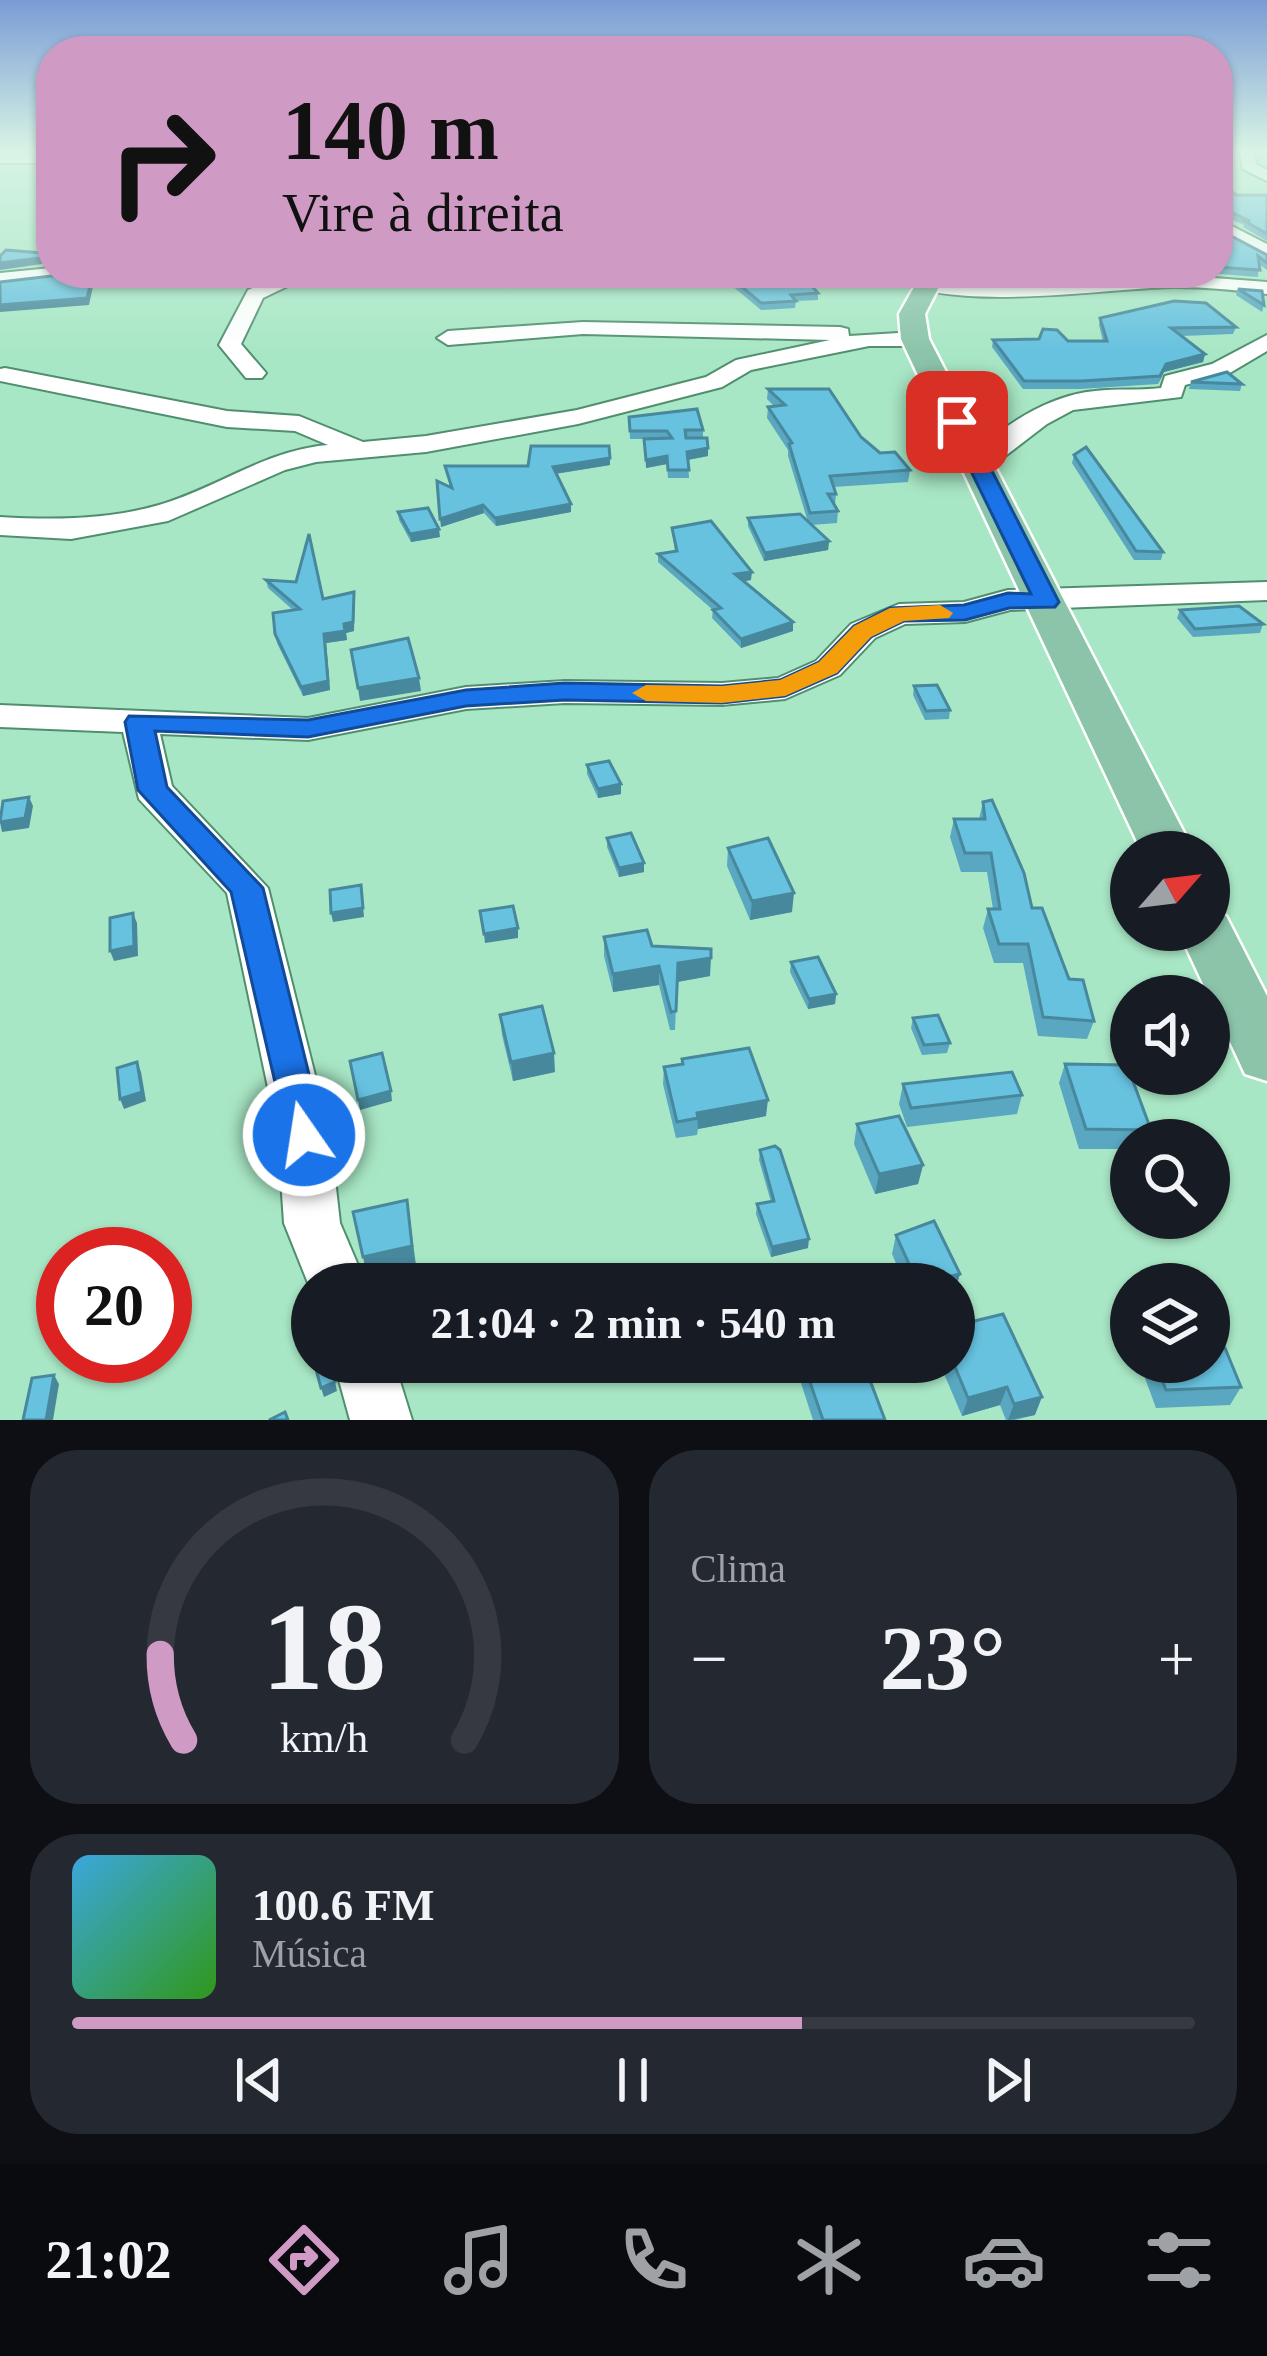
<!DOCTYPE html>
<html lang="pt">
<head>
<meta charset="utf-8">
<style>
  body { margin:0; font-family:Georgia,serif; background:#242831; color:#f1f3f6; height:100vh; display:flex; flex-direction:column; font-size:45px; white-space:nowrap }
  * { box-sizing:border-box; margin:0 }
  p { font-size:39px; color:#9ea1a6 }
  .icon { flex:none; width:66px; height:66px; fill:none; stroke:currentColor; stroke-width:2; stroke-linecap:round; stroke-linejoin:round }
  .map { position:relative; height:1420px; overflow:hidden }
  .details { display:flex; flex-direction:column; gap:30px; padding:30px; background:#0d0f14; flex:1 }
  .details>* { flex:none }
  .top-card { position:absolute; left:36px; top:36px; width:1197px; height:252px; border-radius:48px; box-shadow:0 3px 9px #0004; background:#cf9ac3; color:#111; overflow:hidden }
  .needle { width:78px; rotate:62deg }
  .fabs { position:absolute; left:1110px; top:831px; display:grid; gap:24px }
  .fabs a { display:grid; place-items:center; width:120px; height:120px; border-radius:50%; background:#171b24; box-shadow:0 3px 9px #0004; font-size:60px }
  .speed { position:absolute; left:36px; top:1227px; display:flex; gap:24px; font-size:60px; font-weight:700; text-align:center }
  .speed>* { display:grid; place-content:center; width:156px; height:156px; border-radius:50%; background:#171b24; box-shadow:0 3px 9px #0004; line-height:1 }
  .speed .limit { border:18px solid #d22; background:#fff; color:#111 }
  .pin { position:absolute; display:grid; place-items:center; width:102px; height:102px; color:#fff; margin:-51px; border-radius:24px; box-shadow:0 6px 18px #0006 }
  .me { position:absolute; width:132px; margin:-66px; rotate:347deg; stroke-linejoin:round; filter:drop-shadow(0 0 9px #0008) }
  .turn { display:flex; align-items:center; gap:42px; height:252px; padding:0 48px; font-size:54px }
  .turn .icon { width:156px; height:156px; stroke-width:2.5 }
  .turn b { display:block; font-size:84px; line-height:102px }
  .big { font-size:90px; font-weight:600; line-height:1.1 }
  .details .tile { flex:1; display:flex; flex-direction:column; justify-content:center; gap:18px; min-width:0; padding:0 42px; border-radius:48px; background:#242831 }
  .details .dial { align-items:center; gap:0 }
  .dial svg { height:312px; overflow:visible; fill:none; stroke:#363941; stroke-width:7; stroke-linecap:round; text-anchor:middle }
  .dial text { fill:#f1f3f6; stroke:none }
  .song { display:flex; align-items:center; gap:36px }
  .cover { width:144px; height:144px; border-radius:18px; background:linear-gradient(135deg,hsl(200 70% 55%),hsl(110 70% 35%)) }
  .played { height:12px; border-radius:6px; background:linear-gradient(90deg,#cf9ac3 65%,#363941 65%) }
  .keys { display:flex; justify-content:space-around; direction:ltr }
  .heat { display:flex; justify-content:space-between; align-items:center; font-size:66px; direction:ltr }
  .details .tiles { flex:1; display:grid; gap:30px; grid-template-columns:1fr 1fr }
  .tile:last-child { grid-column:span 2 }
  .trip { position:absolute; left:291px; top:1263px; width:684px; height:120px; border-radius:60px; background:#171b24; box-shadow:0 3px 9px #0004; font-weight:600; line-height:120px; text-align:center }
  .dock { display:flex; height:192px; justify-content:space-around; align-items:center; background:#090b0e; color:#9ea1a6 }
  .dock .icon { width:84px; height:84px }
  .dock .current { color:#cf9ac3 }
  .dock b { font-size:54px; color:#f1f3f6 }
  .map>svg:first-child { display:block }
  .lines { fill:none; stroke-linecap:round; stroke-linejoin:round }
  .minor-casing { stroke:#518e6f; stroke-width:4 }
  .major-casing { stroke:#fff; stroke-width:5 }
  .minor { fill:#fff; fill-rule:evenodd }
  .major { fill:#8cc4aa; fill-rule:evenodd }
  .wall { fill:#59a7c0 }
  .shaded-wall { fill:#48889c }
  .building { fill:#67c2df; stroke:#48889c; stroke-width:3 }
  .route { fill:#1a73e8; stroke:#114b97; stroke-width:3 }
  .slow { fill:#f59e0b }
</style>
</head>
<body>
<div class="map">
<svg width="1267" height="1420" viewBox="0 0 1267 1420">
  <rect width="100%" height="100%" fill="#a8e7c5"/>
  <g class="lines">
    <g class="minor-casing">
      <g id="minor">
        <polygon points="1240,152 1254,152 1256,164 1267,170 1267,181 1243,169"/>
        <rect x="0" y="153" width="51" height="10"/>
        <polygon points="1218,219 1267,244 1267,258 1218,231"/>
        <polygon points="51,268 51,273 71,273 61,279 0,285 0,273"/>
        <polygon points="288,273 315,273 263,298 241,344 266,373 262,378 246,378 219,345 248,290"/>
        <path d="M883 273 984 283 1174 275 1267 282V294C1236 290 1206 287 1175 287 1104 288 940 316 883 273Z"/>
        <path d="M583 322 840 327 848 329 849 336 915 332 926 339 915 346H869L751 370 722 387 578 424 426 452 316 462 285 470 168 521 71 539 0 535V517C54 520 107 520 159 505 217 488 266 450 328 445L295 431 227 427 0 381V369L5 368 227 411 299 416 363 442 426 436 577 410 706 377 736 360 830 340 583 334 448 345 437 338 448 331Z"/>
        <path d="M1267 335V351L1228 374 1185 385 1181 397 1073 410 1047 424 987 470 978 472 965 464C995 429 1048 395 1095 391 1117 388 1139 391 1161 388L1165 376 1212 364Z"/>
        <polygon points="1267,582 1267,600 1010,610 965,622 905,624 875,638 840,675 785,699 722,705 565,703 466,709 308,740 160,734 172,786 268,888 330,1135 340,1223 366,1284 312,1284 312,1293 284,1223 278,1135 227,893 139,799 123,732 0,727 0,705 308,718 466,687 565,681 722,683 778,678 816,661 851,624 899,604 964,602 1008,590"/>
        <polygon points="334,1362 394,1362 412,1420 350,1420"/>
      </g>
    </g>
    <g class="major-casing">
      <g id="major">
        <polygon points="922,273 946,273 925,314 929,339 1194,852 1142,852 901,339 899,314"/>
        <polygon points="1209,910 1226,916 1267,996 1267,1081 1245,1074 1178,930 1209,930"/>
      </g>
    </g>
    <use href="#minor" class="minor"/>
    <use href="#major" class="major"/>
  </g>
  <g class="wall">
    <polygon points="1218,179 1236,195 1267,195 1267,241 1243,227 1244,225 1218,213"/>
    <polygon points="1218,229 1267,255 1267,270 1259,264 1258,277 1207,273 1218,273"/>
    <polygon points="712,273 784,273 786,276 818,293 818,300 796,301 795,308 761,310 718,274"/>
    <polygon points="1238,289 1264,305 1262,312 1236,295"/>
    <polygon points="1100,318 1236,327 1233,334 1181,336 1205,354 1203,362 1164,372 1158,384 1080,389 1023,389 992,347 993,340 1103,341 1099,325"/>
    <polygon points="1191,382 1242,384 1240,391 1189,389"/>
    <polygon points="768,389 861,437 880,453 910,470 908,482 834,487 836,494 835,505 838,511 837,523 811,525 829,541 828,550 764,561 748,526 748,518 808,522 788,456 788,450 767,418 768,407 774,406 767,399"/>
    <polygon points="629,417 703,430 703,437 686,438 708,448 708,456 688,460 689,478 668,478 667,464 646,468 644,439 667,439 630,439"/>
    <polygon points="1074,455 1163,552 1161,560 1134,560 1072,463"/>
    <polygon points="610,465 556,474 571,512 496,526 484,513 441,527 450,487 445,466"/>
    <polygon points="398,512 440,537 411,542 399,520"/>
    <polygon points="672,528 751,580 744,581 793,622 793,631 741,648 712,618 713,610 658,562 658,554 675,552"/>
    <polygon points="266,580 323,599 355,600 354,631 346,633 347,640 326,643 330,690 303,696 277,643 273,613 293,610 268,588"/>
    <polygon points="1180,610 1263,624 1260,633 1193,637 1177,618"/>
    <polygon points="914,686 950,710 949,719 925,720 913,695"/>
    <polygon points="587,765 621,784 621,794 598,798 587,774"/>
    <polygon points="983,802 1032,908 1094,1021 1087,1039 1038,1036 1023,963 994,963 983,928 988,909 993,909 987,872 961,872 950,837 954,819 979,819"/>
    <polygon points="607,838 644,872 619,877 607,847"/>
    <polygon points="728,848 792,912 750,920 727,866"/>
    <polygon points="604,937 652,946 710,976 677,982 675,1030 670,1030 659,985 613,992 604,956"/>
    <polygon points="791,962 836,994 835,1004 808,1009 790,972"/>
    <polygon points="500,1015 555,1072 513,1081 502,1035"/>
    <polygon points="913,1018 950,1043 947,1053 922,1055 911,1028"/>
    <polygon points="682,1059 766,1116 698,1129 697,1135 676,1138 663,1084 664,1067 682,1065"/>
    <polygon points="1065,1064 1151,1130 1147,1140 1131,1140 1131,1149 1079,1149 1059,1083"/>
    <polygon points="903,1084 1022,1095 1017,1114 907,1127 899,1104"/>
    <polygon points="857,1124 923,1165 918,1184 875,1194 854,1144"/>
    <polygon points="760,1150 808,1248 771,1257 756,1214 757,1204 771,1202 759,1160"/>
    <polygon points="896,1235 960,1274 954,1293 954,1284 905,1284 892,1254"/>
    <polygon points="954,1326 1035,1415 1015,1420 1006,1420 1000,1405 962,1416 939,1362 954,1362"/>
    <polygon points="803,1362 885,1420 813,1420 800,1380"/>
    <polygon points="1146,1362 1209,1362 1241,1387 1230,1405 1156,1408 1142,1370"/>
  </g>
  <g class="shaded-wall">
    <polygon points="43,253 45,259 42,264 0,270 0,263"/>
    <polygon points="94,273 95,277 89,305 0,312 0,305"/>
    <polygon points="1205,354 1203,362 1164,372 1158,384 1166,364"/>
    <polygon points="708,448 708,456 687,460 687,452"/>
    <polygon points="667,456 667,464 646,468 646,460"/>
    <polygon points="610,458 610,465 553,474 553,467"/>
    <polygon points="571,504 571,512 496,526 495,518"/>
    <polygon points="483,505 484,513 441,527 440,519"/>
    <polygon points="439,529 440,537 411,542 410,534"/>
    <polygon points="829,541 828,550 764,561 765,553"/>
    <polygon points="752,572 751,580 735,583 735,574"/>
    <polygon points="354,592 354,631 346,633 347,640 326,643 330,690 303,696 301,687 324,634 344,624"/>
    <polygon points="793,622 793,631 741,648 741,639"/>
    <polygon points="419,678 421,691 360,701 358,688"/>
    <polygon points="621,784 621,794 598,798 598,789"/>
    <polygon points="29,797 33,806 29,828 2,832 0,822"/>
    <polygon points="644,863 644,872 619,877 619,868"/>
    <polygon points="361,885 364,917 333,922 331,913"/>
    <polygon points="794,893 792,912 750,920 752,901"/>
    <polygon points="133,913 137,923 138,956 114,961 110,951"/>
    <polygon points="518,928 518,938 485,943 484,934"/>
    <polygon points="711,958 710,976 677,982 678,963"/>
    <polygon points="659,966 659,985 613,992 613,974"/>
    <polygon points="836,994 835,1004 808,1009 809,999"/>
    <polygon points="554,1053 555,1072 513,1081 511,1062"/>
    <polygon points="137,1062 141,1072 146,1101 124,1109 120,1099"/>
    <polygon points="391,1091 392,1101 360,1110 358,1100"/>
    <polygon points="768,1100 766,1116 698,1129 697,1113"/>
    <polygon points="923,1165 918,1184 875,1194 879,1174"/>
    <polygon points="407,1200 416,1265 367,1276 363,1257"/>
    <polygon points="809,1239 808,1248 771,1257 772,1247"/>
    <polygon points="960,1274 954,1293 954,1284 921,1284"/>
    <polygon points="54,1375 59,1384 53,1420 46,1420"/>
    <polygon points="335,1382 337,1391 324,1397 321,1388"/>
    <polygon points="1007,1387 1000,1405 962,1416 968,1398"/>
    <polygon points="1042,1397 1035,1415 1008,1420 1014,1404"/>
  </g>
  <g class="building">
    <polygon points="1218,179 1236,195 1267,195 1267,234 1245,221 1250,221 1218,206"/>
    <polygon points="1218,229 1267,255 1267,263 1258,256 1260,270 1218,267"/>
    <polygon points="6,250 43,253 40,258 0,263 0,256"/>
    <polygon points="77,273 93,273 87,298 0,305 0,282"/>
    <polygon points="725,273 784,273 786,276 802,275 818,293 791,295 796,301 761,303"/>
    <polygon points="1238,289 1262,291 1264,305"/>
    <polygon points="1174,301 1206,303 1236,327 1171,328 1205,354 1166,364 1160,376 1082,381 1024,381 993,340 1039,339 1043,329 1057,330 1068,341 1107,341 1100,318"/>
    <polygon points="1227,372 1242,384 1191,382"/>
    <polygon points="768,389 829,389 861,437 880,453 895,452 910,470 830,476 836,494 828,494 838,511 810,513 789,444 792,443 768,407 785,405"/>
    <polygon points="697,409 703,430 685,430 686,438 707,438 708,448 687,452 689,470 668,470 667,456 646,460 644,439 672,438 667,431 630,431 629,417"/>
    <polygon points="531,446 609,446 610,458 553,467 571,504 495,518 483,505 440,519 437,481 452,488 445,466 528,466"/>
    <polygon points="1086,447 1163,552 1136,551 1074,455"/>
    <polygon points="428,508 439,529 410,534 398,512"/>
    <polygon points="800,514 829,541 765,553 748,518"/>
    <polygon points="711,521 752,572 735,574 793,622 741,639 713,610 721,608 658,554 677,551 672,528"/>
    <polygon points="309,534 323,599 354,592 353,622 344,624 345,631 324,634 328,681 301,687 275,634 273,613 300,609 266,580 296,582"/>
    <polygon points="1239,606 1263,624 1195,629 1180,610"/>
    <polygon points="408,638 419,678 358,688 351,650"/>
    <polygon points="937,685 950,710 926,711 914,686"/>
    <polygon points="609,761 621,784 598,789 587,765"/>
    <polygon points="29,797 25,818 0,822 3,801"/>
    <polygon points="992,800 1024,873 1032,908 1042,908 1069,979 1083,980 1094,1021 1043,1017 1028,944 999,944 988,909 1000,909 991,853 965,853 954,819 985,819 983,802"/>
    <polygon points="631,833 644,863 619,868 607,838"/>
    <polygon points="768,838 794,893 752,901 728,848"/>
    <polygon points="361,885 363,908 331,913 330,890"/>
    <polygon points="513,906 518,928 484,934 480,911"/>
    <polygon points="133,913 134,946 110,951 110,918"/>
    <polygon points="647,930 652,946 711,949 711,958 678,963 676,1011 671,1012 659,966 613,974 604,937"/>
    <polygon points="818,957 836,994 809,999 791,962"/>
    <polygon points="542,1006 554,1053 511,1062 500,1015"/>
    <polygon points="938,1015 950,1043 924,1045 913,1018"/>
    <polygon points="749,1048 768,1100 697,1113 698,1118 677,1122 664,1067 683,1064 682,1059"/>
    <polygon points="382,1053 391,1091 358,1100 350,1061"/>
    <polygon points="137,1062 142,1092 120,1099 117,1068"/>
    <polygon points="1065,1064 1127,1065 1151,1130 1086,1129"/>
    <polygon points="1012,1072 1022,1095 911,1108 903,1084"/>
    <polygon points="899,1116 923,1165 879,1174 857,1124"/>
    <polygon points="775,1146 780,1150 809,1239 772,1247 757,1204 774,1201 760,1150"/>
    <polygon points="407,1200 412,1246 363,1257 353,1212"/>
    <polygon points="934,1221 960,1274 918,1284 896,1235"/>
    <polygon points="1003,1314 1042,1397 1014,1404 1007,1387 968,1398 953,1362 954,1326"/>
    <polygon points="312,1327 312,1356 305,1330"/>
    <polygon points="1225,1348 1241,1387 1166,1390 1155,1362 1209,1362 1209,1349"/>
    <polygon points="314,1362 329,1362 335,1382 321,1388"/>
    <polygon points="803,1362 863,1362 885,1420 823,1420"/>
    <polygon points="54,1375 46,1420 23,1420 32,1378"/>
    <polygon points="285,1412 288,1420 269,1420"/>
  </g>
  <linearGradient id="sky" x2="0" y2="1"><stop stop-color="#7a9cd5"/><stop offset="0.43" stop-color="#d8f4e5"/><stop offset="1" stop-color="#d8f4e5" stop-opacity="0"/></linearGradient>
  <rect width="1267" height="351" fill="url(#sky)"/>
  <polygon class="route" points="957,417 967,422 1059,602 1055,607 1009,608 965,620 904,621 871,637 837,673 785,696 722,703 565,700 466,706 308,737 155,731 167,787 263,888 324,1135 318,1147 304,1152 290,1147 231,892 138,790 125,722 129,716 308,720 466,690 565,683 722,686 780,680 819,662 854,626 890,608 964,605 1008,593 1031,594 947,422"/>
  <polygon class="slow" points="940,605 953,613 949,618 904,621 871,637 837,673 785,696 722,703 646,701 632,693 646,685 722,686 780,680 819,662 854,626 890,608"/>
</svg>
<div class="fabs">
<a><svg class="needle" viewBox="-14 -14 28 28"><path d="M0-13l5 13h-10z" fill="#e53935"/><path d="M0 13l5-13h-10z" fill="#9ea1a6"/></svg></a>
<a><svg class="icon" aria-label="sound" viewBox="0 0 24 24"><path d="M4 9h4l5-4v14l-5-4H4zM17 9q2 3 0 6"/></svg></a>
<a><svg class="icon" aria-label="search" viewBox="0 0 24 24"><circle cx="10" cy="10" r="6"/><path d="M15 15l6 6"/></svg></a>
<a><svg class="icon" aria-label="layers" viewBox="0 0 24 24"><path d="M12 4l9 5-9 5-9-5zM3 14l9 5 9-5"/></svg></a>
</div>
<div class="speed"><div class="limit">20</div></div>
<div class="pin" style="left:957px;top:422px;background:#d93025"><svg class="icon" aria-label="arrive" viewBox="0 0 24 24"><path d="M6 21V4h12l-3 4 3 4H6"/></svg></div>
<svg class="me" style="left:304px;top:1135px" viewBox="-20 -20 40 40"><circle r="17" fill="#1a73e8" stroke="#fff" stroke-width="3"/><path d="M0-11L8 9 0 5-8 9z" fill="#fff"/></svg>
<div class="trip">21:04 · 2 min · 540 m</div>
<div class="top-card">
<div class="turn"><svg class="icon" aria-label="right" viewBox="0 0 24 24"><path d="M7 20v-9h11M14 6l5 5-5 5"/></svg><div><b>140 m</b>Vire à direita</div></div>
</div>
</div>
<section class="details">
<div class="tiles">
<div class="tile dial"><svg viewBox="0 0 100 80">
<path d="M14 69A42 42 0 1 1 86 69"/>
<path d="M14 69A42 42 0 0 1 8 47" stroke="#cf9ac3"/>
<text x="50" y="56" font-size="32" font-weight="700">18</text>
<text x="50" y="72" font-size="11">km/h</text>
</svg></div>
<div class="tile"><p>Clima</p>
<div class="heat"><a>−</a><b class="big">23°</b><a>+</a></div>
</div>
<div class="tile">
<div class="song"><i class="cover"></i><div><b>100.6 FM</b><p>Música</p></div></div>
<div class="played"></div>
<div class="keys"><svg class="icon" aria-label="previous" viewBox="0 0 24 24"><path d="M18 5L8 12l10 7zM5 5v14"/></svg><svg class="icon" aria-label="pause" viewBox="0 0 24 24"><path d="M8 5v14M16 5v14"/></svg><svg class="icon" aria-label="next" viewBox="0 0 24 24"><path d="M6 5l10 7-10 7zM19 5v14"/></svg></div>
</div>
</div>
</section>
<nav class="dock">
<b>21:02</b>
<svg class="icon current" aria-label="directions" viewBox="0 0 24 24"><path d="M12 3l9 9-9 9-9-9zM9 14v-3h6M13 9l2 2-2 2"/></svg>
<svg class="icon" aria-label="music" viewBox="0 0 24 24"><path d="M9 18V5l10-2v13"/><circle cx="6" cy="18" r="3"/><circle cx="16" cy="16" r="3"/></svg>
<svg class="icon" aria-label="phone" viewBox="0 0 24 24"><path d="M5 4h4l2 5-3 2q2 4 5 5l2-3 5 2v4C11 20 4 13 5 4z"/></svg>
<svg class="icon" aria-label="climate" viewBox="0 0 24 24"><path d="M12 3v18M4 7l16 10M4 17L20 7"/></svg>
<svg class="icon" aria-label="car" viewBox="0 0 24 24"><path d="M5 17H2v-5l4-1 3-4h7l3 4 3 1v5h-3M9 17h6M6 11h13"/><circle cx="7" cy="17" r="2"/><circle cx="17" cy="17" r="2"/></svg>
<svg class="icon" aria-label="filters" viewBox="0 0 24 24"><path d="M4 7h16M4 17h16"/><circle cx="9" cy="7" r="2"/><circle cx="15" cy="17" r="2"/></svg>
</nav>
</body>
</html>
